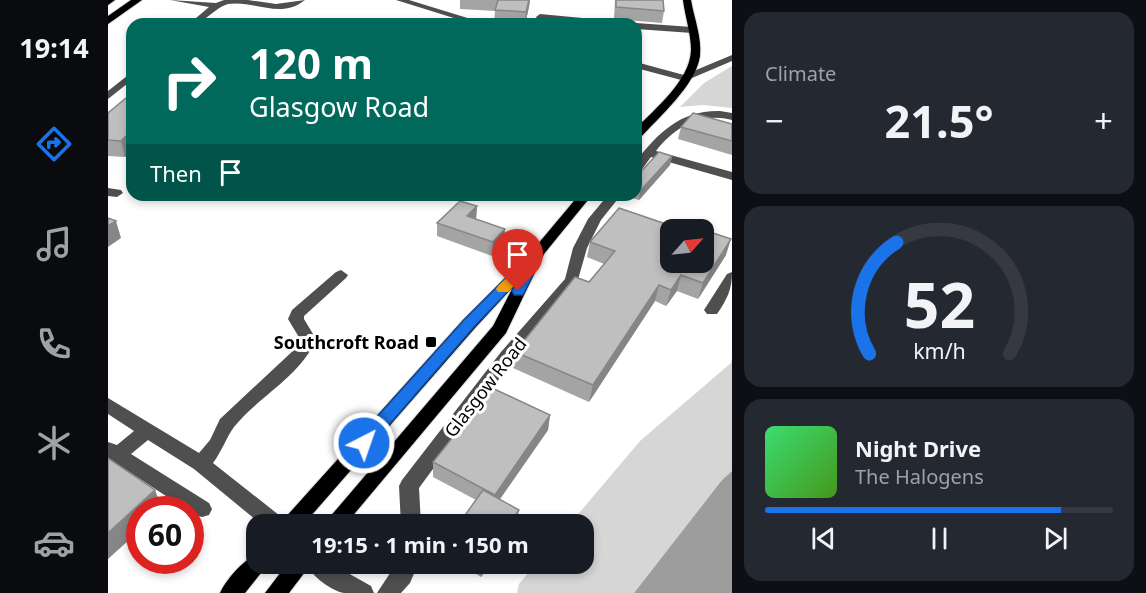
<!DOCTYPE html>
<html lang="en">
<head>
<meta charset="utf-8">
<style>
  body { margin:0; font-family:"Noto Sans",sans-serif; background:#242831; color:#f1f3f6; height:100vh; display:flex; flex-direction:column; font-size:22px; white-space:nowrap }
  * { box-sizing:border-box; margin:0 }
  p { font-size:20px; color:#9ea1a6 }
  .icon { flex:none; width:33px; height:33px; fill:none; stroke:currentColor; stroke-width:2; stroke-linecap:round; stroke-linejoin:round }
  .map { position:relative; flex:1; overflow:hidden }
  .side { display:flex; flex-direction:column; gap:12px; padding:12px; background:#0d0f14; width:414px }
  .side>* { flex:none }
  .hud { position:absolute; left:18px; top:18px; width:516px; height:183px; border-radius:18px; box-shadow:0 3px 9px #0003; background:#00695c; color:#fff; overflow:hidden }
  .needle { width:39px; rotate:63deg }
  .fabs { position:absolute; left:552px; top:219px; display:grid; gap:12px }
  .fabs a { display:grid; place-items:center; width:54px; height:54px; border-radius:12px; background:#171b24; box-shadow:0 3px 9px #0003; font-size:30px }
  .speed { position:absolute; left:18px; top:496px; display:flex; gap:12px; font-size:30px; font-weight:700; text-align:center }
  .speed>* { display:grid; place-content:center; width:78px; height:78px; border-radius:50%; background:#171b24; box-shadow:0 3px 9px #0003; line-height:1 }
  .speed .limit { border:9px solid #d22; background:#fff; color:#111 }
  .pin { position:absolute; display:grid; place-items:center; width:51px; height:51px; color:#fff; margin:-62px -26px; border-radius:50% 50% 50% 0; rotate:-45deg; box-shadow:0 0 6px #0007 }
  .pin .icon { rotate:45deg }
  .me { position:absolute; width:66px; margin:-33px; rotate:41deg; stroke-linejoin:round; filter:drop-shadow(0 0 4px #0008) }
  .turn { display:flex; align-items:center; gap:21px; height:126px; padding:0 24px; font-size:27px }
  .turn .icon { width:78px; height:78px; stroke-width:2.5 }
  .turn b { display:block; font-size:42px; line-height:51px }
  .then { display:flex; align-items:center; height:57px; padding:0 24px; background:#0003; gap:12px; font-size:22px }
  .big { font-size:45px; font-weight:700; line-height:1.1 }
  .side .widget { flex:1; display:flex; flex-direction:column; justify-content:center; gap:9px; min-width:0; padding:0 21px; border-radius:18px; background:#242831 }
  .side .dial { align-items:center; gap:0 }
  .dial svg { height:156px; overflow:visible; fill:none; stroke:#363941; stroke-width:7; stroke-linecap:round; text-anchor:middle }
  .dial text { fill:#f1f3f6; stroke:none }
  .song { display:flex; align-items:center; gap:18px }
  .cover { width:72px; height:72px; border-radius:9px; background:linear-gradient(135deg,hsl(140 70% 55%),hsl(100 70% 35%)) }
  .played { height:6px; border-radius:3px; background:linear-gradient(90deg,#1a73e8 85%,#363941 85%) }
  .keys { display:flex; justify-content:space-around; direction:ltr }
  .heat { display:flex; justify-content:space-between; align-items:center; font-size:33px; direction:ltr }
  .trip { position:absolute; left:138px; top:514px; width:348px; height:60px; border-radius:18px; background:#171b24; box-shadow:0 3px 9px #0003; font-weight:700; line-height:60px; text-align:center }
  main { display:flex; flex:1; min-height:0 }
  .dock { display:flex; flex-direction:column; width:108px; justify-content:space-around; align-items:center; background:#090b0e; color:#9ea1a6 }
  .dock .icon { width:42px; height:42px }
  .dock .selected { color:#1a73e8 }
  .dock b { font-size:27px; color:#f1f3f6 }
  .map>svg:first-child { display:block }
  .green { fill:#d6d6d6 }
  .water { fill:#9d9d9d }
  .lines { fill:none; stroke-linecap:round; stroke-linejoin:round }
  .major-casing { stroke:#dbdbdb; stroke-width:2 }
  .highway-casing { stroke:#dbdbdb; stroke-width:2 }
  .minor { fill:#4f4f4f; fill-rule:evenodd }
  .major { fill:#000; fill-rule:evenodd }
  .highway { fill:#000; fill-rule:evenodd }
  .wall { fill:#a4a4a4 }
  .shaded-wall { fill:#868686 }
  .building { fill:#bfbfbf; stroke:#868686; stroke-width:1.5 }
  .route { fill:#1a73e8; stroke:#114b97; stroke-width:1.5 }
  .slow { fill:#f59e0b }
  .poi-dot { fill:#000; stroke:#fff; stroke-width:2 }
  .labels { text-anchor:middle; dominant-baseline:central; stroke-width:6; stroke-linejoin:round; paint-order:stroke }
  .poi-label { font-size:18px; font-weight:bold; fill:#000; stroke:#fff; text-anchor:end }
  .street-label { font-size:18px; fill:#000; stroke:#fff }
</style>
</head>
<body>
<main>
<nav class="dock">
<b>19:14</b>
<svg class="icon selected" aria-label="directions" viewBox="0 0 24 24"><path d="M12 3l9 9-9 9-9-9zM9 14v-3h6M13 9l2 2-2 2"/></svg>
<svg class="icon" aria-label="music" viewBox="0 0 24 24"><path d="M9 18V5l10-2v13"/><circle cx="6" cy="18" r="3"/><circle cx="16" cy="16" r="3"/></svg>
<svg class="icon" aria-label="phone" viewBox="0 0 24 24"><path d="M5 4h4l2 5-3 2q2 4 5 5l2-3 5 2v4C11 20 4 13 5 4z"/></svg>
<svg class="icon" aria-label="climate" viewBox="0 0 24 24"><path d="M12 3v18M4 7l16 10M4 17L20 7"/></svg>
<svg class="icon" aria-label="car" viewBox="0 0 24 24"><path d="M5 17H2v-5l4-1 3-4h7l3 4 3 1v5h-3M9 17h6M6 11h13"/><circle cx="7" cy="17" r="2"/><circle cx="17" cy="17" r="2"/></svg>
</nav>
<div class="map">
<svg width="624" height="593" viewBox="0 0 624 593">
  <rect width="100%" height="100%" fill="#fff"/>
  <g class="green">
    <polygon points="624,66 624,108 595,105 572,107 596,83"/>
    <polygon points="624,358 624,471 614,480 526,593 409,593 411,584 428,564 476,564 476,525 461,525 532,441 623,363"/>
  </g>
  <polygon class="water" points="624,471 624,593 526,593 614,480"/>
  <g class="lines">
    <g class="major-casing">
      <g id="major">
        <path d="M575 0H583C586 18 594 37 592 56 588 85 551 117 532 138L528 139V129C547 108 582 81 583 50 583 33 577 17 575 0Z"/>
        <polygon points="471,195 484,195 427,265 429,268 398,333 237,525 215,525 385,326 405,287 367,328 195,525 173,525 176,519 355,320 424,251"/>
        <path d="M148 555V564H160L137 593H112C118 580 135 560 148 555Z"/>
        <polygon points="179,564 203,564 181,593 157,593"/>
      </g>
    </g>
    <g class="highway-casing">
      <g id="highway">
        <polygon points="0,0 7,0 0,5"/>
        <polygon points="23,0 34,0 0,24 0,16"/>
      </g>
    </g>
    <g class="minor">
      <path d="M62 0 108 3 116 0H140L168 4 197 0C173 20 146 0 120 4 106 8 97 24 81 24L101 7Z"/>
      <polygon points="288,0 301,0 379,24 365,24"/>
      <polygon points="432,14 506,21 510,24 478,24 429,19 428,17"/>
      <polygon points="528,23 584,27 588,30 584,33 528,29 528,24 525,24"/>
      <polygon points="624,55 624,61 577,81 528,68 528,62 576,75"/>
      <polygon points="24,72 24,80 0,99 0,91"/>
      <path d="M612 111 624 113V120C592 112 567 127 548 151L624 172V180L543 157 532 172 528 173V161C551 132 573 110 612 111Z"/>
      <polygon points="528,119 543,125 537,128 528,126"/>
      <polygon points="0,188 13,190 15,193 9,197 0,196"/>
      <polygon points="500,195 513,195 493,220 479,248 469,283 405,360 311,488 313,525 293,525 291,486 294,480 393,352 457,279 465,248 480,219"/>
      <path d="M233 270 240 275 238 278 196 316V319L208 339C193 376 151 396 126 427 119 436 114 451 105 463L176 519 179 525H154L86 469 40 440 23 454 101 503 104 509 101 515 94 517 87 515 0 458V442L9 445 26 431 0 414V398L91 453 102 440 112 419 188 348 192 339 180 319 184 310 228 272Z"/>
      <path d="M624 272C624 290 619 299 609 314H599L596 310 619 274Z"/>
      <path d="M198 564H224L263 586 266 593C257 593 245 593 236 593 223 591 204 576 198 564Z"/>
      <polygon points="288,564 310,564 302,583 293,593 269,593"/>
    </g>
    <use href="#major" class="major"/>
    <use href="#highway" class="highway"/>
  </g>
  <g class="wall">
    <polygon points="352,0 422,0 421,7 417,24 386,23 387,11 352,9"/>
    <polygon points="507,0 555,0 556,11 554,23 506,19"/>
    <polygon points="24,93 24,151 17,157 0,156 0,113"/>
    <polygon points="624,124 624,155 570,139 573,127"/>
    <polygon points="564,156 562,165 531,200 517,196 517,195 528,195 528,177"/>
    <polygon points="378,195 399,195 393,201"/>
    <polygon points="416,195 428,195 425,198"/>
    <polygon points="369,206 368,219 396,242 384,256 329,236 329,223"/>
    <polygon points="482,242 618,255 590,299 569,291 558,306 547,301 481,402 405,368 407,352 481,282 496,264 479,257"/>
    <polygon points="442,415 440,430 392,499 409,524 408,525 350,525 368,500 325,477 325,462"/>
    <polygon points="352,564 382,564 373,577"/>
  </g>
  <g class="shaded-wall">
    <polygon points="421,0 422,0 421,7 417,24 418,12"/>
    <polygon points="24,130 24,151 17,157 13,141"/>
    <polygon points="564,156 562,165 531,200 532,191"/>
    <polygon points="394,195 399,195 393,201"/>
    <polygon points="369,206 368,220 359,216"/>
    <polygon points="8,221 13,238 0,247 0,226"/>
    <polygon points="397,229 396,242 384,256 385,242"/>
    <polygon points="623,239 618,255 590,299 595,283"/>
    <polygon points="573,275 569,291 558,306 563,290"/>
    <polygon points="551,285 547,301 481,402 485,385"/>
    <polygon points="442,415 440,430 385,509 387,495"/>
    <polygon points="47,490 54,509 53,510 32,510 32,530 0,559 0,533"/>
    <polygon points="411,510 408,525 400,525"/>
    <polygon points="374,564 382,564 373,577"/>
  </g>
  <g class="building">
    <polygon points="390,0 421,0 418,12 387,10"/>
    <polygon points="508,0 555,0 556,11 508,7"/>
    <polygon points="24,93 24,130 13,141 0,140 0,113"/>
    <polygon points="585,113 624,124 624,141 573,127"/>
    <polygon points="551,152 564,156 532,191 528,190 528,177"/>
    <polygon points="352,201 369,206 359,216 397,229 385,242 329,223"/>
    <polygon points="511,208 564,226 568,221 594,230 562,230 562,262 596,262 596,230 623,239 595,283 573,275 563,290 551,285 485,385 407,352 467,277 481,282 507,251 482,242"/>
    <polygon points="0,218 8,221 0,226"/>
    <polygon points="384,388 442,415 387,495 325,462"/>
    <polygon points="0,458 47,490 0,533"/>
    <polygon points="375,490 411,510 400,525 350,525"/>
  </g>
  <polygon class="route" points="429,251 435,255 415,295 406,295 404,291 407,284 366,327 261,448 256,449 250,448 247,443 250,438 356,320 424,252"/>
  <polygon class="slow" points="429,251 435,255 428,268 423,268 400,292 390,292 388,289 390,286 424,252"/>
  <rect class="poi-dot" x="317" y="336" width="12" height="12" rx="3"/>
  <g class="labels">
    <g class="poi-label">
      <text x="311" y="342">Southcroft Road</text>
    </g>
    <g class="street-label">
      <text transform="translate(377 387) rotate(-52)">Glasgow Road</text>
    </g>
  </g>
</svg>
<div class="fabs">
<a><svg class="needle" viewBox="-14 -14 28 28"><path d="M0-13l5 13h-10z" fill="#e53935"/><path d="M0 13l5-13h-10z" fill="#9ea1a6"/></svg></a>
</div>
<div class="speed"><div class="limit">60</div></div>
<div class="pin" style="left:410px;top:291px;background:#d93025"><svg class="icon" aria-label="arrive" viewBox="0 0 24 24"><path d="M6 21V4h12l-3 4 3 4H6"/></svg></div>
<svg class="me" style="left:256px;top:443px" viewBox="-20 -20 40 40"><circle r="17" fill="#1a73e8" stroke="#fff" stroke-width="3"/><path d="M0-11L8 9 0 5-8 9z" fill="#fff"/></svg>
<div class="trip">19:15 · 1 min · 150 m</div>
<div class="hud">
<div class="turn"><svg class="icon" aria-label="right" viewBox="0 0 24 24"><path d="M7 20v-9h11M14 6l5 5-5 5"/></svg><div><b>120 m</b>Glasgow Road</div></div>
<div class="then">Then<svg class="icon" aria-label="arrive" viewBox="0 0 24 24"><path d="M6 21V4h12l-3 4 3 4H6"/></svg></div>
</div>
</div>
<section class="side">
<div class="widget"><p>Climate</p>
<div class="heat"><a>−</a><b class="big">21.5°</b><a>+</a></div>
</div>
<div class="widget dial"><svg viewBox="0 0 100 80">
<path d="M14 69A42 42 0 1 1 86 69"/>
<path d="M14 69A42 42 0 0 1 28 12" stroke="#1a73e8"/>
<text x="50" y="56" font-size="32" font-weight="700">52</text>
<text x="50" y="72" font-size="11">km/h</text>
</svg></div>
<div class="widget">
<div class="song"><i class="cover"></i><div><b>Night Drive</b><p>The Halogens</p></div></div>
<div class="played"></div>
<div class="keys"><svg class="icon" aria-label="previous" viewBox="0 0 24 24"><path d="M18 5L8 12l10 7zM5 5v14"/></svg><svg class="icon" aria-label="pause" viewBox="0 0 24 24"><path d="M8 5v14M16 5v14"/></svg><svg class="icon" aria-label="next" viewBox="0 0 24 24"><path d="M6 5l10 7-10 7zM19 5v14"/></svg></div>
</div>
</section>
</main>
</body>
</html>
